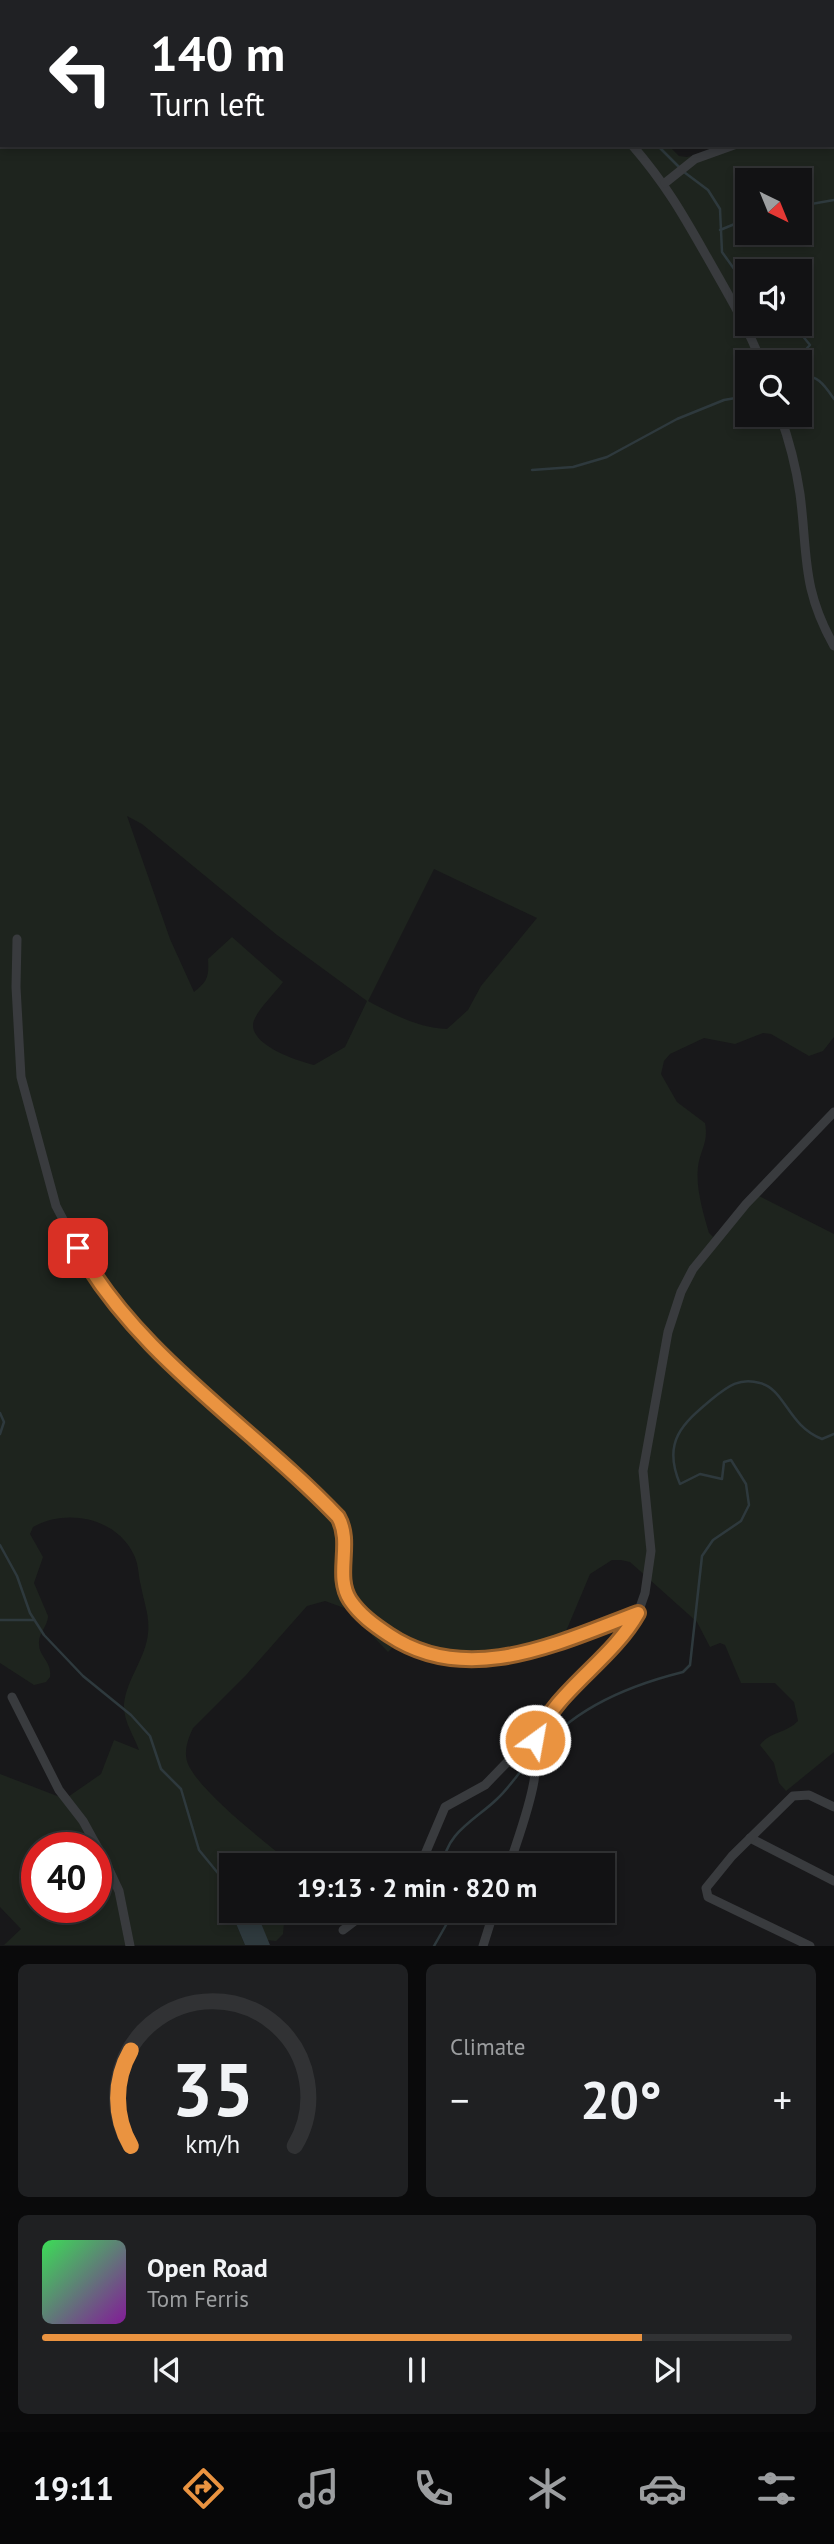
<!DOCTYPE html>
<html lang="en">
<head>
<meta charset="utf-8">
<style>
  body { margin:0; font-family:"PT Sans",sans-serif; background:#1f2022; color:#f1f3f6; height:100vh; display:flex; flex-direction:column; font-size:26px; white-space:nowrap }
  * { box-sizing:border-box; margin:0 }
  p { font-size:23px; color:#9c9ea0 }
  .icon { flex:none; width:38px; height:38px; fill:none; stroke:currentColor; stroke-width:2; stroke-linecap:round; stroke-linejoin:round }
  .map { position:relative; height:1946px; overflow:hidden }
  .panel { display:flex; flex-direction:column; gap:18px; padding:18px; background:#0a0a0b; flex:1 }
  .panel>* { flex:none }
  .banner { position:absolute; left:0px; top:0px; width:835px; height:147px; box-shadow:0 4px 10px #0003,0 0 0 2px #313234; background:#202124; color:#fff; overflow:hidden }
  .needle { width:46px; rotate:137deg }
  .fabs { position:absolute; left:735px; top:168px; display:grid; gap:14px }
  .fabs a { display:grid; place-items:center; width:77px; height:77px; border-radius:0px; background:#121214; box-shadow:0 4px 10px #0003,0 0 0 2px #313234; font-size:35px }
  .speed { position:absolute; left:21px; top:1832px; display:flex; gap:14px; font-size:35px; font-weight:700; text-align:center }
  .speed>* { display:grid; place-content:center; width:91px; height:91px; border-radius:50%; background:#121214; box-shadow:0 4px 10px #0003,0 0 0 2px #313234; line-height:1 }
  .speed .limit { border:10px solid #d22; background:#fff; color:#111 }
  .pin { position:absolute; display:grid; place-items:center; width:60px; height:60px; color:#fff; margin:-30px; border-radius:14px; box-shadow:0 4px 10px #0006 }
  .me { position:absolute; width:77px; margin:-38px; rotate:32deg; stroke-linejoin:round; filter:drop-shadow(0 0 5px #0008) }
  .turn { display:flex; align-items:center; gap:24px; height:147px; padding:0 35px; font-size:32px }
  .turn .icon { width:91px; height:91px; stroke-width:2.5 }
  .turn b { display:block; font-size:49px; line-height:60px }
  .big { font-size:52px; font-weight:700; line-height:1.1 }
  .panel .tile { flex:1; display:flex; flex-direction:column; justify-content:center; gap:10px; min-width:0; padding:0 24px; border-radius:10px; background:#1f2022 }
  .panel .dial { align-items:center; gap:0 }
  .dial svg { height:182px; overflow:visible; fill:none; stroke:#313234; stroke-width:7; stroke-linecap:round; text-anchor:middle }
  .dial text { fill:#f1f3f6; stroke:none }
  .song { display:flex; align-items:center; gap:21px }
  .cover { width:84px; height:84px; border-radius:10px; background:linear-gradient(135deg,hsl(130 70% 55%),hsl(290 70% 35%)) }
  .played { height:7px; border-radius:4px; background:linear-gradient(90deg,#ea9340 80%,#313234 80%) }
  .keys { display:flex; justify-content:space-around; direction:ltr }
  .heat { display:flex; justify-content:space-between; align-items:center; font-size:38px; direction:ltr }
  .panel .tiles { flex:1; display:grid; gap:18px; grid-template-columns:1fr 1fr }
  .tile:last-child { grid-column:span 2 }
  .trip { position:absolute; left:219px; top:1853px; width:396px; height:70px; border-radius:0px; background:#121214; box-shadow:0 4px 10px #0003,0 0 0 2px #313234; font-weight:700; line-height:70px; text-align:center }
  .menu { display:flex; height:112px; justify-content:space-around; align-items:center; background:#070708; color:#9c9ea0 }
  .menu .icon { width:49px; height:49px }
  .menu .active { color:#ea9340 }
  .menu b { font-size:32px; color:#f1f3f6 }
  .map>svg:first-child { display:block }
  .green { fill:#1e241e; fill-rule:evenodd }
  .water { fill:#2e393d }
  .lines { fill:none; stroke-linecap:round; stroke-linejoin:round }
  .stream { stroke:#2e393d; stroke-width:2.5 }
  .minor { stroke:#393b3e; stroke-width:9 }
  .route-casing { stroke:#98602a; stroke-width:18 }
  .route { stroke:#ea9340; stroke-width:12 }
</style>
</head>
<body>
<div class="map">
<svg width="834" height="1946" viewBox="0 0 834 1946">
  <rect width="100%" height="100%" fill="#18181a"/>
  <g class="green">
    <path d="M0 0H673L2 2V145H668L679 156 687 157 735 145H833V2L687 0H834V1037L823 1051 809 1056 771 1034 763 1033 735 1044 704 1038 670 1054 664 1061 661 1074 677 1102 705 1123C708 1140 703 1146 699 1161 694 1184 703 1212 709 1233L713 1237 755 1194 834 1234V1752L786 1791 779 1783 774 1763 760 1745C769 1732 787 1733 798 1721L794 1702 775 1683H741L725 1645 720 1643 710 1647 697 1622 630 1562 621 1560H612L590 1574 564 1636 461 1656 398 1642 388 1652 347 1609 325 1601 307 1606 246 1675 193 1728C188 1739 183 1752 188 1764 200 1792 268 1845 294 1865L231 1866V1890L224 1895 245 1945H4L21 1929 0 1907V1774L65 1799 101 1774 114 1740 139 1750C134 1735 123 1721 124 1704 127 1678 146 1658 148 1633 150 1616 144 1603 141 1586 138 1575 139 1565 134 1555 117 1518 67 1508 33 1527L30 1534 43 1557 34 1583 48 1616C48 1626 38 1633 39 1644 39 1657 52 1661 50 1677L46 1682 34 1685 0 1663ZM747 180H800V233H747ZM747 271H800V324H747ZM747 362H800V415H747ZM127 816 142 824 277 935 367 1001 345 1047 314 1065C297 1061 242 1043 255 1018 261 1006 275 993 283 982L232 937 208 959C209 976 208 981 194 992L170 939ZM434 869 537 918 481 986 468 1010 447 1029C419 1028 392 1014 368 1001ZM37 1848H96V1908H37Z"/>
    <polygon points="256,1911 285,1911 283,1934 276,1941 267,1940"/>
  </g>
  <polygon class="water" points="231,1890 231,1911 256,1911 270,1945 245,1945 224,1895"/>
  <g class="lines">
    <g class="stream">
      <polyline points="637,0 638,2"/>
      <polyline points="405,2 407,0"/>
      <polyline points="657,145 679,167"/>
      <polyline points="684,172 708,190 720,209 722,252 747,287"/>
      <polyline points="800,206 834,200"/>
      <polyline points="720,230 747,219"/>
      <polyline points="793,324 810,345 794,362"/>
      <path d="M800 377C817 373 825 386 834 399"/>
      <polyline points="532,470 573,467 607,457 677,419 724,400 747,396"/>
      <polyline points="0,1413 4,1422 0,1434"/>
      <polyline points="0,1545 17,1576 30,1613 44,1635 83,1676 131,1715 150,1736 161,1769 181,1789 199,1850 231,1889"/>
      <polyline points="0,1620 34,1620"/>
      <path d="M539 1753C572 1708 631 1685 683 1672L690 1665 702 1556 713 1540 741 1521 749 1505 746 1484 731 1460 724 1462 722 1479 700 1474 680 1484C662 1442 682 1424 712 1399 728 1386 740 1377 760 1383 785 1389 788 1426 822 1439L834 1434"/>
      <path d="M444 1866C443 1834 478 1818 497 1799 511 1786 520 1770 533 1757"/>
      <polyline points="434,1946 446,1925 448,1911"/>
    </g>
    <g class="minor">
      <polyline points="497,0 500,2"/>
      <polyline points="689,0 691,2"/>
      <path d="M632 145C670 189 687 222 715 271 732 301 749 330 761 362"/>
      <polyline points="665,183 695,159 734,145"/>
      <path d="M780 415C789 440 796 467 800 494 808 555 801 587 834 646"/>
      <path d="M17 939 16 987 21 1077 56 1206 95 1280 104 1290 198 1390 338 1517C353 1543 334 1575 350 1600 359 1615 375 1625 389 1635 468 1688 559 1642 638 1613"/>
      <polyline points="12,1697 59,1790 83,1821 105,1861 119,1891 130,1946"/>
      <polyline points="750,1838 834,1881"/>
      <polyline points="420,1866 445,1807 485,1785 516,1753 535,1740"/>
      <path d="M509 1866C518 1838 529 1810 534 1781 537 1763 533 1745 540 1728L623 1636 638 1613 645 1593 651 1551 643 1471 668 1332 681 1292 693 1269 746 1204 834 1112"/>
      <polyline points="343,1930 368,1911"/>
      <polyline points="483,1946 494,1911"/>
      <polyline points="810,1946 708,1897 706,1888 732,1856 793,1796 809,1795 834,1807"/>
    </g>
  </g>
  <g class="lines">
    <g class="route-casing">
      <path id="route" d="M78 1248C137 1356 255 1429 338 1517 353 1543 334 1575 350 1600 360 1615 374 1625 389 1635 468 1688 560 1642 638 1613 611 1661 556 1690 535 1740"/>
    </g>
    <use href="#route" class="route"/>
  </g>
</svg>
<div class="fabs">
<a><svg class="needle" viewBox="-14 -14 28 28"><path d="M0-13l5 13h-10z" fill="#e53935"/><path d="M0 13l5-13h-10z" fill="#9c9ea0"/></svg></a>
<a><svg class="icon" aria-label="sound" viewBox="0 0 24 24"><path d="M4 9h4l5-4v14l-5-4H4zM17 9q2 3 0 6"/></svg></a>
<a><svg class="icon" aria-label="search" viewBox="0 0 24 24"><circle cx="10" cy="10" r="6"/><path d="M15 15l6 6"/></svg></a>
</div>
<div class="speed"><div class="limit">40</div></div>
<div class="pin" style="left:78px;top:1248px;background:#d93025"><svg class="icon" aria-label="arrive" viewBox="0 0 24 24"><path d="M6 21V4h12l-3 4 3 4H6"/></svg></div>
<svg class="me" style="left:535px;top:1740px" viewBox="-20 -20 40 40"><circle r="17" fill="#ea9340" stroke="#fff" stroke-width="3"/><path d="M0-11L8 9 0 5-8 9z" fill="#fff"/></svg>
<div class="trip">19:13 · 2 min · 820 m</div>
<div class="banner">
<div class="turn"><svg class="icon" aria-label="left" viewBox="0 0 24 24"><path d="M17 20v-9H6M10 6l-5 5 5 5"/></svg><div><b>140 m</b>Turn left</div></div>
</div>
</div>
<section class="panel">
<div class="tiles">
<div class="tile dial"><svg viewBox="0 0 100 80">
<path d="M14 69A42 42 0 1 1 86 69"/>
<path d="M14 69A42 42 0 0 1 14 27" stroke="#ea9340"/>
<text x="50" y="56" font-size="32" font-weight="700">35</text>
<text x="50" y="72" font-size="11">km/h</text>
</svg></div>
<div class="tile"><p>Climate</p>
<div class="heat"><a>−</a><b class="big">20°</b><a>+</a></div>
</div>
<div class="tile">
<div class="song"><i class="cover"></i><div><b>Open Road</b><p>Tom Ferris</p></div></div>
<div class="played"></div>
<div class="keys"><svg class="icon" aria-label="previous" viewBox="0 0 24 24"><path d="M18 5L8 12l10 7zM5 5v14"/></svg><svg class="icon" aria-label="pause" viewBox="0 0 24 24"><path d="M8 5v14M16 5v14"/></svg><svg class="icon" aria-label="next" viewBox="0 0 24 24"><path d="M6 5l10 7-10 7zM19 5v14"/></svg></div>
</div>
</div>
</section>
<nav class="menu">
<b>19:11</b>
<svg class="icon active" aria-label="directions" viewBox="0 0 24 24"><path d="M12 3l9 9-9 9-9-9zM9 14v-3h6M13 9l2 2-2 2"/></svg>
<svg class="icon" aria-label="music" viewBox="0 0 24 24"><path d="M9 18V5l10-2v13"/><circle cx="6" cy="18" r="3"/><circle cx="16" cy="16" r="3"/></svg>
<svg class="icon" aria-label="phone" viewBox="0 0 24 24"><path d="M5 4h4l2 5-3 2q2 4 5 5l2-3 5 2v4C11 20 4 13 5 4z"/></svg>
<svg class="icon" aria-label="climate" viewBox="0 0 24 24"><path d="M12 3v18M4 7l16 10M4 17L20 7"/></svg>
<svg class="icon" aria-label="car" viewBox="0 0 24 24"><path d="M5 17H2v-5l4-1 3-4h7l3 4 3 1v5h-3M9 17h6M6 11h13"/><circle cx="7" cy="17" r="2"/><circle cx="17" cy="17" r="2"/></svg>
<svg class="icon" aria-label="filters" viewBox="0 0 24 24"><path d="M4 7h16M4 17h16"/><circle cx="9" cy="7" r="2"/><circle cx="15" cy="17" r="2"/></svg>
</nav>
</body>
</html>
